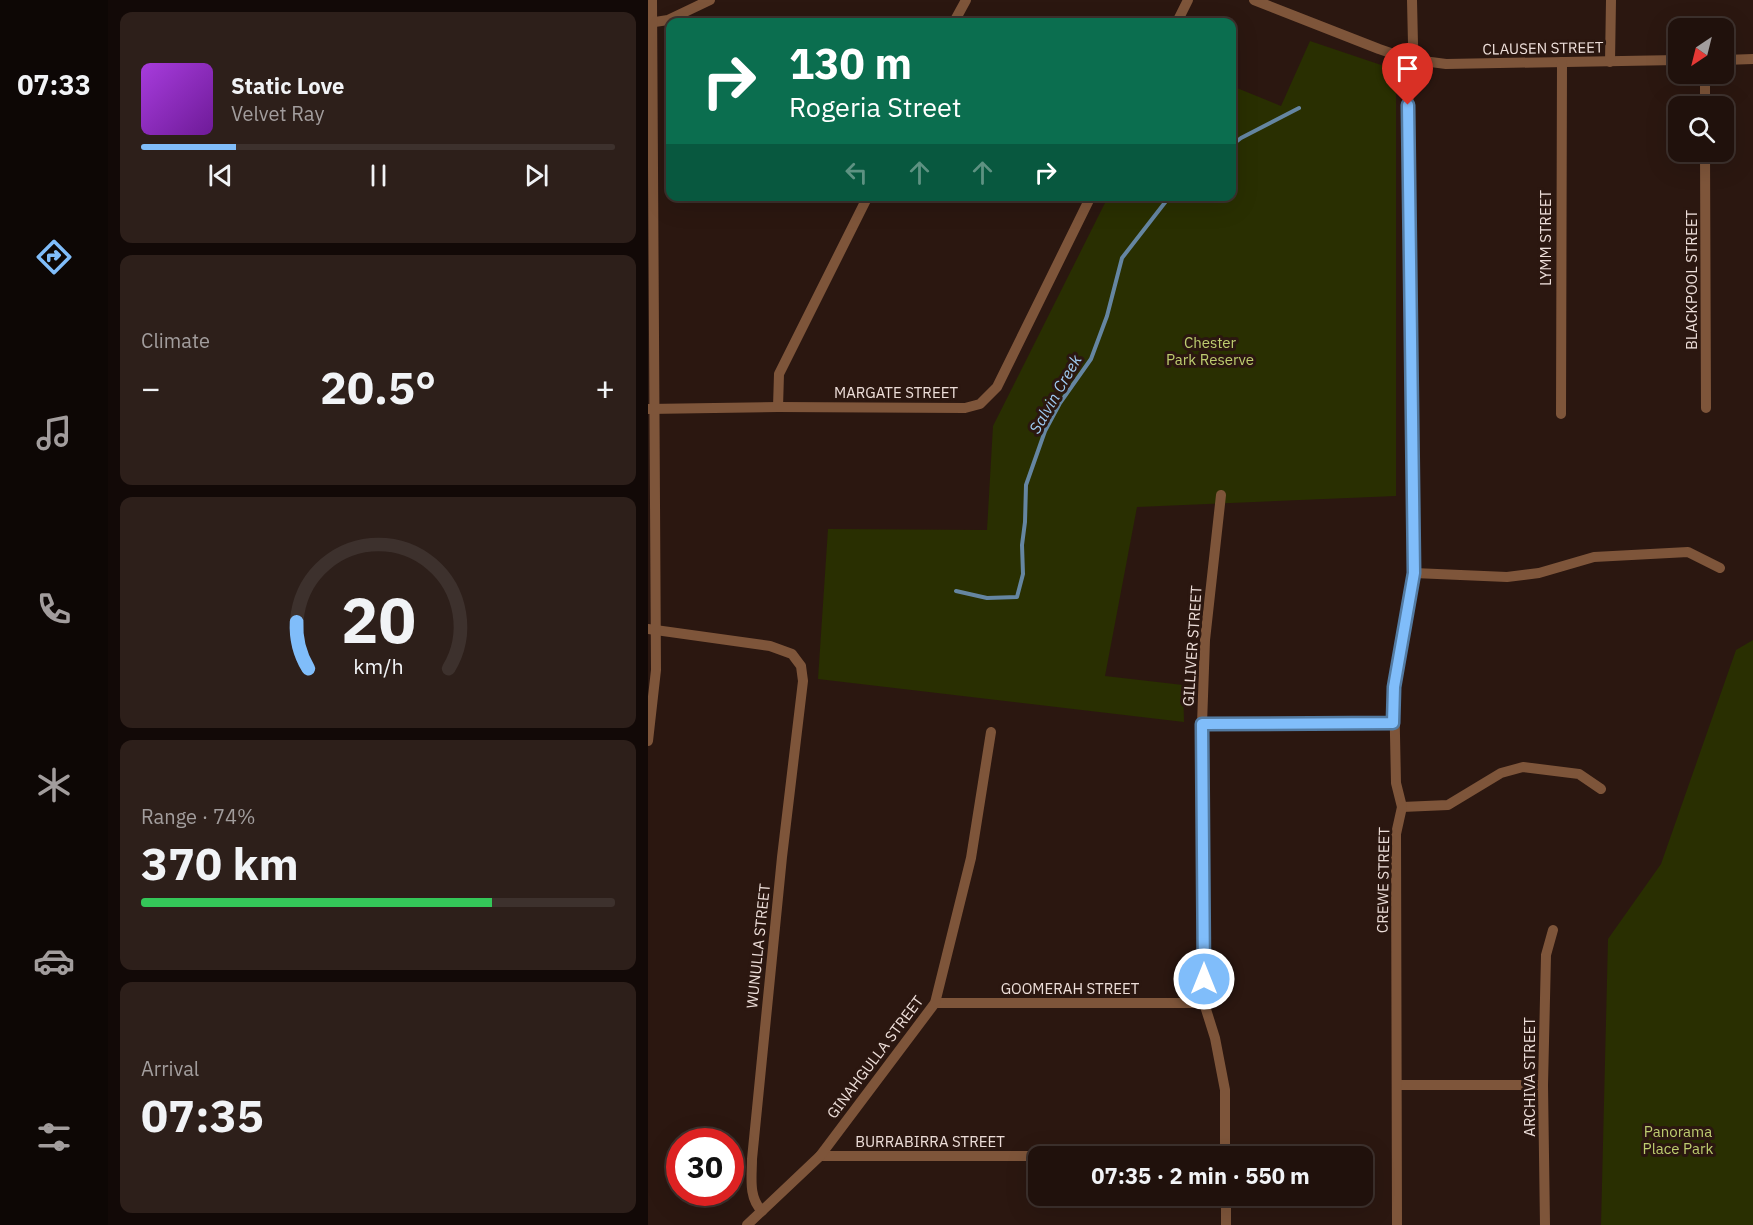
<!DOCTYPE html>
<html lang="en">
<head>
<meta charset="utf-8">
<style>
  body { margin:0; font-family:"IBM Plex Sans",sans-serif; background:#2d1f1a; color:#f1f3f6; height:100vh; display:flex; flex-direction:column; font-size:22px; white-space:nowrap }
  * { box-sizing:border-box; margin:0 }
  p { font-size:20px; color:#a29d9d }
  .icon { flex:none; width:33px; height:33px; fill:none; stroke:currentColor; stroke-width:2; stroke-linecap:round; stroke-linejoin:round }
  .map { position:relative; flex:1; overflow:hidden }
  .sheet { display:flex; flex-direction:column; gap:12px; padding:12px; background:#120907; width:540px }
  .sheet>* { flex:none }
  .guide { position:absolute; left:18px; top:18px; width:570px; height:183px; border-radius:12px; box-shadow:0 6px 24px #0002,0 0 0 2px #3d312d; background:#0b6e4f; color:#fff; overflow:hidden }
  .needle { width:39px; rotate:215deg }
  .fabs { position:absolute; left:1020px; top:18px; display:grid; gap:12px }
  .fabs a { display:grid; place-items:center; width:66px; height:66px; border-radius:12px; background:#20110c; box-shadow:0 6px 24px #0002,0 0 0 2px #3d312d; font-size:30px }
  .speed { position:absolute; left:18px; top:1128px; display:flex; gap:12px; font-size:30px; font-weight:700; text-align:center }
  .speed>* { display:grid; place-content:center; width:78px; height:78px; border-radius:50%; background:#20110c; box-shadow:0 6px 24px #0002,0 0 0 2px #3d312d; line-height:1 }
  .speed .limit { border:9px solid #d22; background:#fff; color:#111 }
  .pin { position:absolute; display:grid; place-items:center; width:51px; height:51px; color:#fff; margin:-62px -26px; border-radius:50% 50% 50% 0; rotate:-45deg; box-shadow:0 0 6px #0007 }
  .pin .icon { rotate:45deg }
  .me { position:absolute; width:66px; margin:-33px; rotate:0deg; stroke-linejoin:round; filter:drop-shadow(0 0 4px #0008) }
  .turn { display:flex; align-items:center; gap:21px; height:126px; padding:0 24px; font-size:27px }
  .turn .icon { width:78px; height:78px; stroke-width:2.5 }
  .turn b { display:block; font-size:42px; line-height:51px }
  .lanes { display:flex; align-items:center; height:57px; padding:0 24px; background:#0003; justify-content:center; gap:30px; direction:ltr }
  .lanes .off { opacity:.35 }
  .big { font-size:45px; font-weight:700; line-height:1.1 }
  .sheet .tile { flex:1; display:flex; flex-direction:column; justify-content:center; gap:9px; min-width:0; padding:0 21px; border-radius:12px; background:#2d1f1a }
  .sheet .dial { align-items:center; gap:0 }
  .dial svg { height:156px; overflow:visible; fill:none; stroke:#3d312d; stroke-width:7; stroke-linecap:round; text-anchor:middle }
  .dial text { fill:#f1f3f6; stroke:none }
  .song { display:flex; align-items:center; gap:18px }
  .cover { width:72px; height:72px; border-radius:9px; background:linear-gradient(135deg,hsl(280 70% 55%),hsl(280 70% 35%)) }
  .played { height:6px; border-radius:3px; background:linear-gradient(90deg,#80bdfa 20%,#3d312d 20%) }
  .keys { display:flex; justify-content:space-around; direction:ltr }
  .heat { display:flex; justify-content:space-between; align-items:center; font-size:33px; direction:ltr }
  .charge { height:9px; border-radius:4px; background:linear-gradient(90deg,#34c759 74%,#3d312d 0) }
  .trip { position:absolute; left:380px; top:1146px; width:345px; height:60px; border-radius:12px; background:#20110c; box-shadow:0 6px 24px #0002,0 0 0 2px #3d312d; font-weight:700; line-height:60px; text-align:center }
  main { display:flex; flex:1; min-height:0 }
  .dock { display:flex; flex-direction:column; width:108px; justify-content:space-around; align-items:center; background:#0d0705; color:#a29d9d }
  .dock .icon { width:42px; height:42px }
  .dock .selected { color:#80bdfa }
  .dock b { font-size:27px; color:#f1f3f6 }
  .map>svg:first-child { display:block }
  .green { fill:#292f01 }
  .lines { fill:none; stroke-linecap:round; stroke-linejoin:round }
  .stream { stroke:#6586a2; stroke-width:4 }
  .minor { stroke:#7e553a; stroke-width:10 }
  .route-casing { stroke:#537ba2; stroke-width:15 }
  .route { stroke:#80bdfa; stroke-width:10 }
  .labels { text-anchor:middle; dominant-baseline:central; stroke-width:6; stroke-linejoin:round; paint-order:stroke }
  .street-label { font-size:15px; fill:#edded9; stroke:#2b1710 }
  .park-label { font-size:15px; fill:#becd70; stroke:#2b1710 }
  .water-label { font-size:16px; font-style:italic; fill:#9fcbf2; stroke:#2b1710 }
</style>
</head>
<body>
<main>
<nav class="dock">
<b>07:33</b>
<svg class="icon selected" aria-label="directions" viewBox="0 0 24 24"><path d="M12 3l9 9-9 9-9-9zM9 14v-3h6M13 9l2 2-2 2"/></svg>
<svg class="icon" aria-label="music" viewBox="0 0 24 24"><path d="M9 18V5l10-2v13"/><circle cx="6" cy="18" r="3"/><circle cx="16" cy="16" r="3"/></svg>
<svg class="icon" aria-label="phone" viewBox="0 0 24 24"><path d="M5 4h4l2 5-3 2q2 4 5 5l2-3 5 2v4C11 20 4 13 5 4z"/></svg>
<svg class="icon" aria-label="climate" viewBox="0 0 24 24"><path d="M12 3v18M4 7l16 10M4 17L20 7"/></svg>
<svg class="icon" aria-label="car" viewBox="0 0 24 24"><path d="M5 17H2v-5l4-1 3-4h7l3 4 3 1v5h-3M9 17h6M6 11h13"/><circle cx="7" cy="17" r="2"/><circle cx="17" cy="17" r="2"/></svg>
<svg class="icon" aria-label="filters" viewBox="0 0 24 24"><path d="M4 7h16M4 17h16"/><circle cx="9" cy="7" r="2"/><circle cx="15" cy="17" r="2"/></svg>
</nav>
<section class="sheet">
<div class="tile">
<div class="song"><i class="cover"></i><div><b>Static Love</b><p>Velvet Ray</p></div></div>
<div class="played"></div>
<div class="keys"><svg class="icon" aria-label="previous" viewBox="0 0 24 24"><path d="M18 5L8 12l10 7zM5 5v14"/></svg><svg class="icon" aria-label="pause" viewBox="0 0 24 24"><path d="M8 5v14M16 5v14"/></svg><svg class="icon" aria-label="next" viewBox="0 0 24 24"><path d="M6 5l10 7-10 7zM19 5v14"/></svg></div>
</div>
<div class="tile"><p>Climate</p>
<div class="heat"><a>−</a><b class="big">20.5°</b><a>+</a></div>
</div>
<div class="tile dial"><svg viewBox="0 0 100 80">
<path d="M14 69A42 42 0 1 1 86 69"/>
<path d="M14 69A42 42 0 0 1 8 45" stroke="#80bdfa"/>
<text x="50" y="56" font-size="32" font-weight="700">20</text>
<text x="50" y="72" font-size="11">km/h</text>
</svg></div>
<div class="tile"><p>Range · 74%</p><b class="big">370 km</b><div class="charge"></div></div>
<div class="tile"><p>Arrival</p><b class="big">07:35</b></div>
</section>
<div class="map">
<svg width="1105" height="1225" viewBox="0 0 1105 1225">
  <rect width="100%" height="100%" fill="#2b1710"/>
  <g class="green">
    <polygon points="662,41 748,70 748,496 489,507 457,676 535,685 536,722 170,679 180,529 339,530 345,426 460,197 584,196 584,86 633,106"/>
    <polygon points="1105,640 1105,1225 953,1225 960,939 1013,864 1088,650"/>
  </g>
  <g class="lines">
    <g class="stream">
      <polyline points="584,145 593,138 651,108"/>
      <polyline points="308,591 339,598 369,597 375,574 374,545 377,522 378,485 397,431 412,403 443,359 459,316 474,258 522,196"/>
    </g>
    <g class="minor">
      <polyline points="606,0 731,49 760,59 798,64 1030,60"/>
      <polyline points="306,22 318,0"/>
      <polyline points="529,22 540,0"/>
      <polyline points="0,23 20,20 62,0"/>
      <polyline points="1076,60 1105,59"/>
      <polyline points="962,62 963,0"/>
      <polyline points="1057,74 1057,106"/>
      <polyline points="1057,152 1058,408"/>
      <polyline points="130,407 131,374 220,196"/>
      <polyline points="0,409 130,407 317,408 332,404 349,387 443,196"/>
      <polyline points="913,414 914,62"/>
      <polyline points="573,495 557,640 554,724 556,1003 567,1038 577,1090 577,1156"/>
      <polyline points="766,573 859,577 891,573 946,557 1040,552 1072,568"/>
      <path d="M0 629 122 646 144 654 153 666 155 681 134 857 104 1159C104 1177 100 1197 114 1211"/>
      <polyline points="554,724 745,723"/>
      <polyline points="0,741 8,670 4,0"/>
      <polyline points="754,807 800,805 853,773 875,767 931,774 953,789"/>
      <polyline points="287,1003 556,1003"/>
      <polyline points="749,1085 895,1085"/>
      <polyline points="172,1156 571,1156"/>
      <polyline points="578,1196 578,1225"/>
      <polyline points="99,1225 172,1156 287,1003 323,858 343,732"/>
      <polyline points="749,1225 748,834 754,807 748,783 746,687 766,573 760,59 765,44 764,0"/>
      <polyline points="897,1225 895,1085 898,955 905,930"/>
    </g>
  </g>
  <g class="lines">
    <g class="route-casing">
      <polyline id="route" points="556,979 554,724 745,723 746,687 766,573 760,105"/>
    </g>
    <use href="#route" class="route"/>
  </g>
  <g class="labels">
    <g class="street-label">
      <text transform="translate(895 48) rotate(-1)">CLAUSEN STREET</text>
      <text transform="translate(897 238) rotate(-90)">LYMM STREET</text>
      <text transform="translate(1043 280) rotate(-90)">BLACKPOOL STREET</text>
      <text x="248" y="392">MARGATE STREET</text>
      <text transform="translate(544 646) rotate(-86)">GILLIVER STREET</text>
      <text transform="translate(735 880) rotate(-89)">CREWE STREET</text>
      <text transform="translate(110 946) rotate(-84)">WUNULLA STREET</text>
      <text x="422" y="988">GOOMERAH STREET</text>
      <text transform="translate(227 1057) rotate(-53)">GINAHGULLA STREET</text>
      <text transform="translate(881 1077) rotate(-90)">ARCHIVA STREET</text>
      <text x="282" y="1141">BURRABIRRA STREET</text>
    </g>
    <g class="park-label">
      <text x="562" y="342">Chester<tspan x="562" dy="17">Park Reserve</tspan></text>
      <text x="1030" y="1131">Panorama<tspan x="1030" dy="17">Place Park</tspan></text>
    </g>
    <g class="water-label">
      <text transform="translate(407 394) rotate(-60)">Salvin Creek</text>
    </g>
  </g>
</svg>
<div class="fabs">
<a><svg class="needle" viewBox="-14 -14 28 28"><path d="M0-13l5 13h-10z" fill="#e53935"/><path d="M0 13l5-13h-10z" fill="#a29d9d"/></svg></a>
<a><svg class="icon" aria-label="search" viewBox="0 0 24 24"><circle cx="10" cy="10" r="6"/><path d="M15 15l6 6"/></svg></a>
</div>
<div class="speed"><div class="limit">30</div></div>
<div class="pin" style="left:760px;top:105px;background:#d93025"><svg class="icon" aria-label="arrive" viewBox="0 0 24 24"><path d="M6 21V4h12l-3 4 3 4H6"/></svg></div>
<svg class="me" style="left:556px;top:979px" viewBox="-20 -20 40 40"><circle r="17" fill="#80bdfa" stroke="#fff" stroke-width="3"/><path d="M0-11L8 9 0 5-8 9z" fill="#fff"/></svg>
<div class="trip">07:35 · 2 min · 550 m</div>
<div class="guide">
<div class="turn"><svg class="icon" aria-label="right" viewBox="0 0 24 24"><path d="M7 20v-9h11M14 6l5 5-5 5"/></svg><div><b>130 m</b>Rogeria Street</div></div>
<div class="lanes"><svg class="icon off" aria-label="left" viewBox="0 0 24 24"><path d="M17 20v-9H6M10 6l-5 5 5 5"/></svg><svg class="icon off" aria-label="ahead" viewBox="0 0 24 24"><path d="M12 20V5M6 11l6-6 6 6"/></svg><svg class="icon off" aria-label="ahead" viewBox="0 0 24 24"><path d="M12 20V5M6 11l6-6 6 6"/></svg><svg class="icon" aria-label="right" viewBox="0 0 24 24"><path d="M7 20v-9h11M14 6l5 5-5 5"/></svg></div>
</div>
</div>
</main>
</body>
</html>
